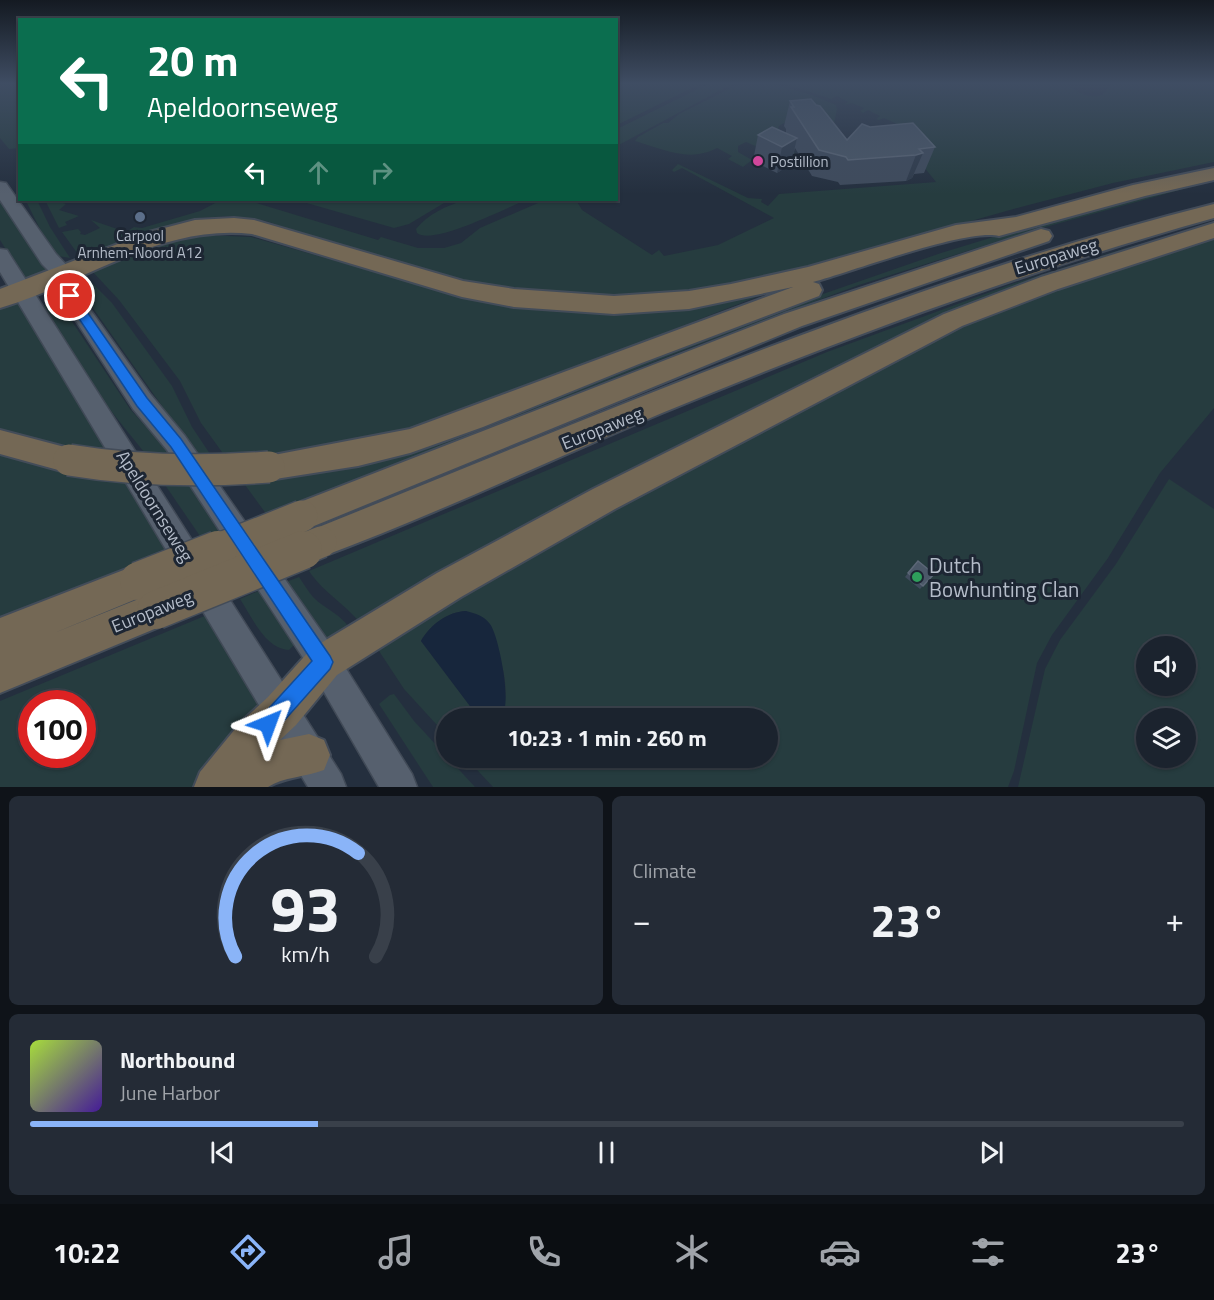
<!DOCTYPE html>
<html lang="en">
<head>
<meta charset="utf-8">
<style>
  body { margin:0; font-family:"Titillium Web",sans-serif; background:#242b36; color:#f1f3f6; height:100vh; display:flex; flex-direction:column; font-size:22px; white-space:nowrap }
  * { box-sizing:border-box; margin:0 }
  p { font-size:20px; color:#a0a4aa }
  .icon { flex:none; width:33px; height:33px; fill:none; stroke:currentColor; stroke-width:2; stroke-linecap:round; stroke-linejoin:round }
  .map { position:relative; height:787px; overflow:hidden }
  .sheet { display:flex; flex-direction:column; gap:9px; padding:9px; background:#0f1319; flex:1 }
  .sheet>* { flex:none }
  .hud { position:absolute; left:18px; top:18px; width:600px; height:183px; border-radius:0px; box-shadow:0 2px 4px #0004,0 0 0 2px #39404a; background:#0b6e4f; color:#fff; overflow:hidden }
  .tools { position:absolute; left:1136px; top:636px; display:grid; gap:12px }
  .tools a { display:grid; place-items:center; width:60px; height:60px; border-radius:50%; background:#1b232e; box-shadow:0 2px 4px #0004,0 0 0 2px #39404a; font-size:30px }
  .speed { position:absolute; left:18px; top:690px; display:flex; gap:12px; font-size:30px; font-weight:700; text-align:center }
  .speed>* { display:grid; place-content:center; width:78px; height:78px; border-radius:50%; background:#1b232e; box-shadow:0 2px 4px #0004,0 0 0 2px #39404a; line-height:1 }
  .speed .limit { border:9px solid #d22; background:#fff; color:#111 }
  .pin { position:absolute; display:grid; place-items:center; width:51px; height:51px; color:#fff; margin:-26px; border:3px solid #fff; border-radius:50%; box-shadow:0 2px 6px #0007 }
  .me { position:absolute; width:66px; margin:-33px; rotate:44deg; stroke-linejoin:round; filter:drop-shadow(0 0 4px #0008) }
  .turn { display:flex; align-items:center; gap:21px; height:126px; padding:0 30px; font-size:27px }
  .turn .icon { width:78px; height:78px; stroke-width:2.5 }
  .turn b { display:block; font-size:42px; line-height:51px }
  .lanes { display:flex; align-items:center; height:57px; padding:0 30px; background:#0003; justify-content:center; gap:30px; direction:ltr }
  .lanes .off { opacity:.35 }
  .big { font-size:45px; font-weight:700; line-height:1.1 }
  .sheet .card { flex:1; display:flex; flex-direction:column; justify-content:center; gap:9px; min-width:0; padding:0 21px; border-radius:9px; background:#242b36 }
  .sheet .dial { align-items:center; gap:0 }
  .dial svg { height:156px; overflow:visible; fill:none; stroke:#39404a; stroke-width:7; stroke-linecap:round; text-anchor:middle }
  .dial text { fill:#f1f3f6; stroke:none }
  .song { display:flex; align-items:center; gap:18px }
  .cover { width:72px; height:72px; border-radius:9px; background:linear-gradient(135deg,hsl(80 70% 55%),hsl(260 70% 35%)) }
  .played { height:6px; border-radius:3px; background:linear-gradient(90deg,#8ab4f8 25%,#39404a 25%) }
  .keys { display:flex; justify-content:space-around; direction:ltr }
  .heat { display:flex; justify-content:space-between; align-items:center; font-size:33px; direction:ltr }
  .sheet .tiles { flex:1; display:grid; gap:9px; grid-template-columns:1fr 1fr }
  .card:last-child { grid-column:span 2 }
  .trip { position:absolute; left:436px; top:708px; width:342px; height:60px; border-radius:30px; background:#1b232e; box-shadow:0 2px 4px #0004,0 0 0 2px #39404a; font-weight:700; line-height:60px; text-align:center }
  .dock { display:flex; height:96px; justify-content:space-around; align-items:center; background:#0b0e12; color:#a0a4aa }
  .dock .icon { width:42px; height:42px }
  .dock .active { color:#8ab4f8 }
  .dock b { font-size:27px; color:#f1f3f6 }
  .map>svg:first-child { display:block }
  .green { fill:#263c3f; fill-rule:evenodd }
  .water { fill:#17263c }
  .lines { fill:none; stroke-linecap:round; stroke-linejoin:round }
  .major-casing { stroke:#414a57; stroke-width:3 }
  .highway-casing { stroke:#434c59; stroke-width:4 }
  .major { fill:#56606e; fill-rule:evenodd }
  .highway { fill:#746855; fill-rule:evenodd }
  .highway-bridge-far1-casing { stroke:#434c59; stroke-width:34; stroke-linecap:butt }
  .highway-bridge-casing { stroke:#434c59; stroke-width:41; stroke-linecap:butt }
  .highway-bridge-far1 { stroke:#746855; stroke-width:31 }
  .highway-bridge { stroke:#746855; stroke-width:38 }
  .wall { fill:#3f4b5c }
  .shaded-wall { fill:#2f3b4b }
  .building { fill:#4b5868; stroke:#5c6777; stroke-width:1.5 }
  .route { fill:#1a73e8; stroke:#114b97; stroke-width:1.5 }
  .hotel-dot { fill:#d1479c; stroke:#1d2633; stroke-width:2 }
  .service-dot { fill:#5c6f8a; stroke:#1d2633; stroke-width:2 }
  .leisure-dot { fill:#2e9e5b; stroke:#1d2633; stroke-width:2 }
  .labels { text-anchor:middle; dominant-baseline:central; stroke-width:6; stroke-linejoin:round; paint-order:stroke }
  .far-poi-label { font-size:15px; fill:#b4bcc9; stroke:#1d2633; text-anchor:start }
  .street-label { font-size:18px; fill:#b4bcc9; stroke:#1d2633 }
  .near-poi-label { font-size:21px; fill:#b4bcc9; stroke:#1d2633; text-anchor:start }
</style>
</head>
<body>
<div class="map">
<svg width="1214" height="787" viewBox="0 0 1214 787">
  <rect width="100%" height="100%" fill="#242f3e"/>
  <g class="green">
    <polygon points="0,84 19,84 19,148 9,149 0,138"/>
    <polygon points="617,84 700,84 621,123 617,123"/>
    <polygon points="708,84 732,84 617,146 617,129"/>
    <path d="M774 84 812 95 836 105 837 109 834 124 848 142C830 133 797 110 778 127L801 162 790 161 746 142 738 146V152L752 160 743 167 728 159 732 156 717 148C689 163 663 149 635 141L638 137 663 123H668L679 114 737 85Z"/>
    <path d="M786 84H1066C1078 92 1087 99 1102 95L1112 84H1214V162L1113 183 1021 207 783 274 733 286 633 298 492 289 347 248 266 221 230 216 200 218 173 225 80 257 62 232 78 229 81 232 80 234 85 235 100 228 91 220 126 232 134 227 142 228 200 211 221 200H247L378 240 381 237 418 248H444L461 243 480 228 545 200H576L582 210 652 255 659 250 664 256 718 245 774 218 682 168 674 172 672 170 678 164 748 198 762 199 761 202 768 206 779 194 936 182 908 147 899 125 884 118 879 120 876 119 880 116 868 110 863 113 860 111 864 108 852 103 844 105 848 102 837 96 831 99Z"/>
    <polygon points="1183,186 1187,188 1031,231 859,285 692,347 267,515 240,478 258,476 688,344 774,311 941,253 1026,227"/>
    <polygon points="31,200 37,200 50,227 70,258 58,256 45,239 26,201"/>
    <polygon points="45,200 64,200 60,202 66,204 59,210 79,216 65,222 67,225 59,228"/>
    <polygon points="296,200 449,200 409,224 394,228"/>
    <path d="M465 200H526C506 208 433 246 417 233L416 229C428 214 446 206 465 200Z"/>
    <polygon points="0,201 16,223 57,272 27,283 0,240"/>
    <path d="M1188 232 1075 267 364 628C348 605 324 594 309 571L827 352 1012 284 1129 247Z"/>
    <polygon points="205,235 251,237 439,290 512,304 774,290 465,411 404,430 297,453 227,459 201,423 180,381 119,300 91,270 151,247"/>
    <path d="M1214 239V408L1160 473 1108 558 1052 635 1037 663 1014 771 1008 787H493L466 758H768V718H497C509 710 506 679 502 666 498 652 475 624 466 611 447 612 430 625 421 641L479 718H447V736L404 689 377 648 385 632 950 329 1093 274Z"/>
    <polygon points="82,273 112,303 172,386 192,427 214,460 200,460 71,277"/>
    <path d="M51 296 61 305 130 409 175 459 149 458C111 411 71 363 44 308L48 298Z"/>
    <polygon points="15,299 110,455 41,442 0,429 0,303"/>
    <polygon points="0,449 123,477 168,553 0,619"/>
    <polygon points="161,479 189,480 223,531 202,539"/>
    <path d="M1169 479 1214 509V787H1018L1045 669 1060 640 1116 564ZM1146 646H1185V686H1146ZM1146 718H1185V758H1146Z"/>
    <path d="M299 577C303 583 308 591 313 597 327 611 340 612 353 633L330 647 286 582Z"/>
    <path d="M263 589 296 643 289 650C265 649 252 617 240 599Z"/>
    <path d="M207 615 266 714 195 787H0V701ZM32 704H82V754H32Z"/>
    <polygon points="394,694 414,721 475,787 433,787 379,704 390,695"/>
  </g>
  <path class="water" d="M466 611C476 614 483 615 490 624 499 636 512 704 502 715 497 721 486 719 479 718L421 641C430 625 447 612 466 611Z"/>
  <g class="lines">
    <g class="major-casing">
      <g id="major">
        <polygon points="0,182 6,183 56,254 70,269 80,295 151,395 185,436 335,651 412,774 417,787 379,787 313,673 167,450 133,409 63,301 53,275 42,264 0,200"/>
        <polygon points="0,249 7,250 10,255 341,774 346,787 308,787 0,272"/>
      </g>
    </g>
    <g class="highway-casing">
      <g id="highway">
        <path d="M1214 168V180L1145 196 999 236C967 228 851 272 813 282L819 284 822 290 819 296 639 364 483 427 410 453 358 466 269 480 258 476 253 467 258 458 410 429 793 287 689 309 614 314 514 307 462 297 252 234C159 224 86 283 0 308V289L149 232 195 220 234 218 254 220 463 281 514 289 614 296 689 291 731 284 808 267 956 225 1016 217 1133 185Z"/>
        <path d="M1214 204V218C1025 271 843 338 662 413 548 461 436 514 321 557L309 553 304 542 309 531C606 412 902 282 1214 204Z"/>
        <path d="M1214 223V238L1058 289 962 326 615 509 461 597 337 675 296 725 280 740 309 734 324 740 330 755 324 770C306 777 283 777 268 787H194L200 772 240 723 268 697 311 649 437 573 593 489 944 314 1041 277Z"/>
        <polygon points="1041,229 1049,231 1052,236 1049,241 802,326 314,526 302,531 290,526 286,516 290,506 784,314"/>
        <polygon points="0,430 80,451 84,460 80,469 69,473 0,454"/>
        <polygon points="139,564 151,569 157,581 151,593 54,633 156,592 169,597 174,610 169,623 0,693 0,618"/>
      </g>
    </g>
    <use href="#major" class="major"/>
    <use href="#highway" class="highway"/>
    <g class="highway-bridge-far1-casing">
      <g id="highway-bridge-far1">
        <path d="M69 460C136 471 202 472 269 467"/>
        <polyline points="214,551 302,516"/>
        <polyline points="299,551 321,542"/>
      </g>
    </g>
    <g class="highway-bridge-casing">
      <g id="highway-bridge">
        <polyline points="139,581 218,550"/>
        <polyline points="156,610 303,550"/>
      </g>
    </g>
    <use href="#highway-bridge-far1" class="highway-bridge-far1"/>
    <use href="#highway-bridge" class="highway-bridge"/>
  </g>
  <g class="wall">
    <polygon points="790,101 816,105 847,140 870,127 935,147 924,173 914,174 912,178 906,181 840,185 838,182 812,176 795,148 791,164 777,173 753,161 758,135 786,133 786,129 784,126"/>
    <polygon points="918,561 934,574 920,589 905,577"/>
  </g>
  <g class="shaded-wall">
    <polygon points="797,138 791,164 777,173 782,147"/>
    <polygon points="923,153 912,178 906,181 916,155"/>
  </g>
  <g class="building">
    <polygon points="811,99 816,105 820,106 847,140 862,124 870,127 913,123 935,147 919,149 923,153 916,155 848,160 846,157 819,150 791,107 794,107 790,101"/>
    <polygon points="772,127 797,138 782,147 758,135"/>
    <polygon points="918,561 934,574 923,586 908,573"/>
  </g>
  <linearGradient id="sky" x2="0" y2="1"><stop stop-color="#141a22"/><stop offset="0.43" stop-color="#3f4d63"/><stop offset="1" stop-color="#3f4d63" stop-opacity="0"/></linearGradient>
  <rect width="1214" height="194" fill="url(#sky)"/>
  <polygon class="route" points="70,292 74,293 147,398 181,439 330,656 333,662 330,669 275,731 268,734 261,731 258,724 261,717 312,661 171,447 137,406 66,299 66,293"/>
  <circle class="hotel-dot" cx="758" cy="161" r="6"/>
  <circle class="service-dot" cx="140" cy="217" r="6"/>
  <circle class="leisure-dot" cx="917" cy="577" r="6"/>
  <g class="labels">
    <g class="far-poi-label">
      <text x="770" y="161">Postillion</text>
      <text x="140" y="235" text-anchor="middle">Carpool<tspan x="140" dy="17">Arnhem-Noord A12</tspan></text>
    </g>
    <g class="street-label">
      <text transform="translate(1056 256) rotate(-17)">Europaweg</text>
      <text transform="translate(602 428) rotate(-22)">Europaweg</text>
      <text transform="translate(155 506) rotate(58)">Apeldoornseweg</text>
      <text transform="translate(152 611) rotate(-22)">Europaweg</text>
    </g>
    <g class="near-poi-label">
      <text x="929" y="565">Dutch<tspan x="929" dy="24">Bowhunting Clan</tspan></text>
    </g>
  </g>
</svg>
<div class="tools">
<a><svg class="icon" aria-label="sound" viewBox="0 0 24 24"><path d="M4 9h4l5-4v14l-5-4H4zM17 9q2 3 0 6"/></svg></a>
<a><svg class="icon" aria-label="layers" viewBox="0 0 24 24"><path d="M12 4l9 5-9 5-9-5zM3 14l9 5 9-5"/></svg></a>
</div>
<div class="speed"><div class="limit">100</div></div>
<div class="pin" style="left:70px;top:296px;background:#d93025"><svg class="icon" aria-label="arrive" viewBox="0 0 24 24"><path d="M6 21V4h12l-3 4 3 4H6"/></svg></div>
<svg class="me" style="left:268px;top:724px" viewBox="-20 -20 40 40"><path d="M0-17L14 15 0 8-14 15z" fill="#1a73e8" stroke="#fff" stroke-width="4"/></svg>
<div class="trip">10:23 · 1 min · 260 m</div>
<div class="hud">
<div class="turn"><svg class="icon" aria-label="left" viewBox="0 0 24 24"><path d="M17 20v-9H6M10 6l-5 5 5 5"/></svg><div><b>20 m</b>Apeldoornseweg</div></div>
<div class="lanes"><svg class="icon" aria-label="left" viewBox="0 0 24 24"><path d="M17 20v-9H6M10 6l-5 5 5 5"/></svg><svg class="icon off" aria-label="ahead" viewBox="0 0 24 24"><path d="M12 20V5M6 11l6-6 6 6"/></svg><svg class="icon off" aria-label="right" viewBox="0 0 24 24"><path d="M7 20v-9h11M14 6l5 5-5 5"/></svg></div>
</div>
</div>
<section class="sheet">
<div class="tiles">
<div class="card dial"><svg viewBox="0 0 100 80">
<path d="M14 69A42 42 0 1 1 86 69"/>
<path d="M14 69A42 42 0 0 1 77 16" stroke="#8ab4f8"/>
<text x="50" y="56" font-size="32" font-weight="700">93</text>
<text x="50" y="72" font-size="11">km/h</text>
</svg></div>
<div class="card"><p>Climate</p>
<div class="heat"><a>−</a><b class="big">23°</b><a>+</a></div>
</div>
<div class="card">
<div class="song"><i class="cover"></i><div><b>Northbound</b><p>June Harbor</p></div></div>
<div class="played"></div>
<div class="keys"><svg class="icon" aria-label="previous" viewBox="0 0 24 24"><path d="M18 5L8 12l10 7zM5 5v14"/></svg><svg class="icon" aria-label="pause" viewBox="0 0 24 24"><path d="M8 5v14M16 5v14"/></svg><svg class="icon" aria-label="next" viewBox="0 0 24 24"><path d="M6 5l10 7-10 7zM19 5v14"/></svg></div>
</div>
</div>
</section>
<nav class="dock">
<b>10:22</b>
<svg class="icon active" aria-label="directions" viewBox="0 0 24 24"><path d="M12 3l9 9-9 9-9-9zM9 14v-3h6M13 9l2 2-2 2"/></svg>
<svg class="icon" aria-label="music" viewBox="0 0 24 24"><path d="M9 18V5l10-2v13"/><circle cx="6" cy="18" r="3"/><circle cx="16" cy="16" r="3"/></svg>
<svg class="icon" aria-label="phone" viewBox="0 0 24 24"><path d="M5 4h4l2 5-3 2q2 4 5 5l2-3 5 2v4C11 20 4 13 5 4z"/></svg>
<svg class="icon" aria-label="climate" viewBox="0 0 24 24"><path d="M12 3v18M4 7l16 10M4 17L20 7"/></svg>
<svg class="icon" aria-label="car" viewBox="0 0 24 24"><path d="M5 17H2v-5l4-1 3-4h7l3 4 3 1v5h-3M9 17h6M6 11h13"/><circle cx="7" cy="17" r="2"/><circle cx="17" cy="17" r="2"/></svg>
<svg class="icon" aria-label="filters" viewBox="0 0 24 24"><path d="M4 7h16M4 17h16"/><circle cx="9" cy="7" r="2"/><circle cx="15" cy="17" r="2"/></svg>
<b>23°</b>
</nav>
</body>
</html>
